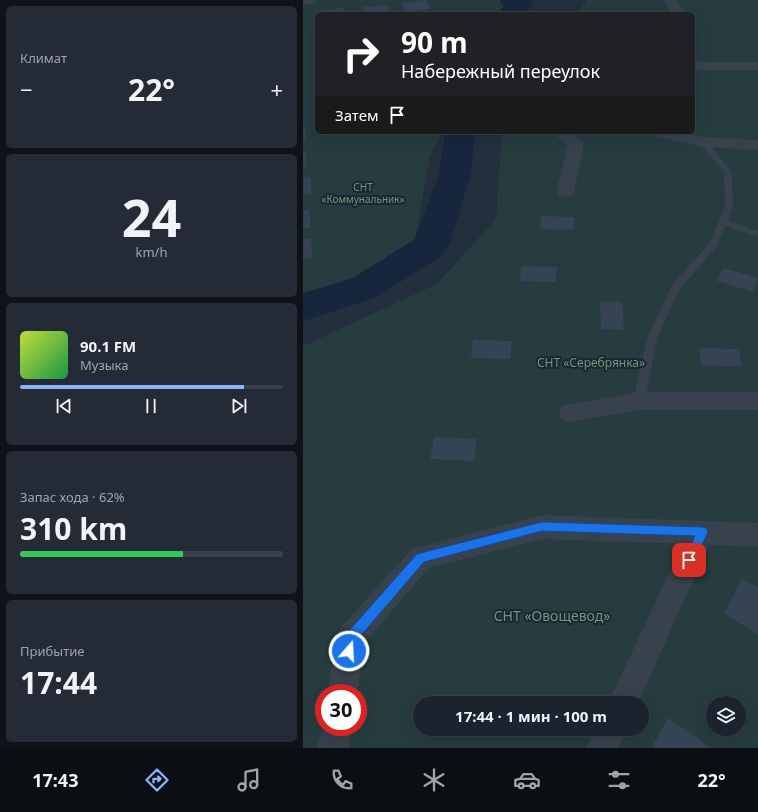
<!DOCTYPE html>
<html lang="ru">
<head>
<meta charset="utf-8">
<style>
  body { margin:0; font-family:"Noto Sans",sans-serif; background:#242b36; color:#f1f3f6; height:100vh; display:flex; flex-direction:column; font-size:15px; white-space:nowrap }
  * { box-sizing:border-box; margin:0 }
  p { font-size:13px; color:#a0a4aa }
  .icon { flex:none; width:22px; height:22px; fill:none; stroke:currentColor; stroke-width:2; stroke-linecap:round; stroke-linejoin:round }
  .map { position:relative; flex:1; overflow:hidden }
  .drawer { display:flex; flex-direction:column; gap:6px; padding:6px; background:#0f1319; width:303px }
  .drawer>* { flex:none }
  .guide { position:absolute; left:12px; top:12px; width:380px; height:122px; border-radius:6px; box-shadow:0 4px 16px #0002,0 0 0 1px #39404a; background:#202124; color:#fff; overflow:hidden }
  .fabs { position:absolute; left:403px; top:696px; display:grid; gap:8px }
  .fabs a { display:grid; place-items:center; width:40px; height:40px; border-radius:50%; background:#1b232e; box-shadow:0 4px 16px #0002,0 0 0 1px #39404a; font-size:20px }
  .speed { position:absolute; left:12px; top:684px; display:flex; gap:8px; font-size:20px; font-weight:700; text-align:center }
  .speed>* { display:grid; place-content:center; width:52px; height:52px; border-radius:50%; background:#1b232e; box-shadow:0 4px 16px #0002,0 0 0 1px #39404a; line-height:1 }
  .speed .limit { border:6px solid #d22; background:#fff; color:#111 }
  .pin { position:absolute; display:grid; place-items:center; width:34px; height:34px; color:#fff; margin:-17px; border-radius:8px; box-shadow:0 2px 6px #0006 }
  .me { position:absolute; width:44px; margin:-22px; rotate:19deg; stroke-linejoin:round; filter:drop-shadow(0 0 3px #0008) }
  .turn { display:flex; align-items:center; gap:14px; height:84px; padding:0 20px; font-size:18px }
  .turn .icon { width:52px; height:52px; stroke-width:2.5 }
  .turn b { display:block; font-size:28px; line-height:34px }
  .then { display:flex; align-items:center; height:38px; padding:0 20px; background:#0003; gap:8px; font-size:15px }
  .big { font-size:30px; font-weight:700; line-height:1.1 }
  .drawer .tile { flex:1; display:flex; flex-direction:column; justify-content:center; gap:6px; min-width:0; padding:0 14px; border-radius:6px; background:#242b36 }
  .drawer .dial { align-items:center; gap:0 }
  .dial b { font-size:52px; line-height:1 }
  .song { display:flex; align-items:center; gap:12px }
  .cover { width:48px; height:48px; border-radius:6px; background:linear-gradient(135deg,hsl(70 70% 55%),hsl(140 70% 35%)) }
  .played { height:4px; border-radius:2px; background:linear-gradient(90deg,#8ab4f8 85%,#39404a 85%) }
  .keys { display:flex; justify-content:space-around; direction:ltr }
  .heat { display:flex; justify-content:space-between; align-items:center; font-size:22px; direction:ltr }
  .charge { height:6px; border-radius:3px; background:linear-gradient(90deg,#34c759 62%,#39404a 0) }
  .trip { position:absolute; left:110px; top:696px; width:236px; height:40px; border-radius:20px; background:#1b232e; box-shadow:0 4px 16px #0002,0 0 0 1px #39404a; font-weight:700; line-height:40px; text-align:center }
  .tab-bar { display:flex; height:64px; justify-content:space-around; align-items:center; background:#0b0e12; color:#a0a4aa }
  .tab-bar .icon { width:28px; height:28px }
  .tab-bar .selected { color:#8ab4f8 }
  .tab-bar b { font-size:18px; color:#f1f3f6 }
  main { display:flex; flex:1; min-height:0 }
  .map>svg:first-child { display:block }
  .green { fill:#263c3f; fill-rule:evenodd }
  .lines { fill:none; stroke-linecap:round; stroke-linejoin:round }
  .river { fill:#17263c; fill-rule:evenodd }
  .building { fill:#364354 }
  .service { fill:#38414e; fill-rule:evenodd }
  .minor { fill:#38414e; fill-rule:evenodd }
  .route { fill:#1a73e8; stroke:#114b97 }
  .labels { text-anchor:middle; dominant-baseline:central; stroke-width:4; stroke-linejoin:round; paint-order:stroke }
  .far-park-label { font-size:10px; fill:#6b9a76; stroke:#1d2633 }
  .park-label { font-size:12px; fill:#6b9a76; stroke:#1d2633 }
  .near-park-label { font-size:14px; fill:#6b9a76; stroke:#1d2633 }
</style>
</head>
<body>
<main>
<section class="drawer">
<div class="tile"><p>Климат</p>
<div class="heat"><a>−</a><b class="big">22°</b><a>+</a></div>
</div>
<div class="tile dial"><b>24</b><p>km/h</p></div>
<div class="tile">
<div class="song"><i class="cover"></i><div><b>90.1 FM</b><p>Музыка</p></div></div>
<div class="played"></div>
<div class="keys"><svg class="icon" aria-label="previous" viewBox="0 0 24 24"><path d="M18 5L8 12l10 7zM5 5v14"/></svg><svg class="icon" aria-label="pause" viewBox="0 0 24 24"><path d="M8 5v14M16 5v14"/></svg><svg class="icon" aria-label="next" viewBox="0 0 24 24"><path d="M6 5l10 7-10 7zM19 5v14"/></svg></div>
</div>
<div class="tile"><p>Запас хода · 62%</p><b class="big">310 km</b><div class="charge"></div></div>
<div class="tile"><p>Прибытие</p><b class="big">17:44</b></div>
</section>
<div class="map">
<svg width="455" height="748" viewBox="0 0 455 748">
  <rect width="100%" height="100%" fill="#242f3e"/>
  <g class="green">
    <polygon points="0,0 210,0 219,3 206,14 14,14 14,132 139,132 127,156 111,245 35,288 0,296"/>
    <path d="M284 0H455V748H0V346L134 284 193 219 199 132H390V14H273ZM21 693H55V727H21ZM117 703H339V729H117ZM410 703H436V729H410Z"/>
  </g>
  <g class="lines">
    <g class="river">
      <polygon points="196,0 229,0 231,3 221,14 194,14 201,6"/>
      <polygon points="142,132 172,132 168,174 146,246 141,254 74,297 0,321 0,293 48,279 112,239 136,174"/>
    </g>
  </g>
  <g class="building">
    <polygon points="123,0 127,9 102,12 99,3"/>
    <polygon points="85,5 87,14 61,14 60,7"/>
    <polygon points="40,8 41,14 15,14 14,11"/>
    <polygon points="0,126 2,126 3,140 0,141"/>
    <polygon points="3,151 4,167 0,168 0,152"/>
    <polygon points="7,177 9,194 0,195 0,178"/>
    <polygon points="6,209 8,227 0,229 0,210"/>
    <polygon points="238,216 271,217 271,230 237,229"/>
    <polygon points="8,238 10,258 0,260 0,239"/>
    <polygon points="218,266 254,267 253,282 217,281"/>
    <polygon points="420,268 455,278 451,292 414,281"/>
    <polygon points="297,301 319,302 321,330 298,329"/>
    <polygon points="170,340 209,341 207,359 168,358"/>
    <polygon points="396,348 436,349 439,367 398,365"/>
    <polygon points="131,437 174,439 171,461 127,459"/>
    <polygon points="439,579 455,588 455,635 421,613"/>
    <polygon points="365,718 408,748 349,748"/>
  </g>
  <g class="lines">
    <polygon class="service" points="397,140 403,140 429,172 430,207 425,221 455,231 455,237 422,226 413,247 377,289 354,338 342,401 340,404 336,406 332,404 330,401 344,338 369,285 406,244 422,207 421,172 397,144"/>
    <g class="minor">
      <polygon points="0,0 14,0 12,3 0,5"/>
      <polygon points="361,0 373,0 383,14 369,14"/>
      <rect x="390" y="62" width="65" height="8"/>
      <polygon points="249,132 268,132 281,143 271,192 268,196 262,197 256,196 253,192 265,145"/>
      <polygon points="344,132 375,132 400,137 455,140 455,150 400,147 346,135"/>
      <polygon points="336,392 455,392 455,410 336,410 267,422 259,420 256,413 259,406 267,404"/>
      <polygon points="239,515 455,523 455,547 406,545 335,703 305,703 380,544 239,539 126,568 61,643 54,693 24,693 34,637 38,627 109,549"/>
      <polygon points="21,721 21,727 49,727 46,748 14,748"/>
      <polygon points="292,729 323,729 315,748 283,748"/>
    </g>
  </g>
  <polygon class="route" points="239,522 399,527 403,528 405,532 390,564 386,565 382,564 381,560 392,536 239,531 121,562 54,640 50,656 46,657 42,656 40,651 44,633 114,554"/>
  <g class="labels">
    <g class="far-park-label">
      <text x="60" y="187">СНТ<tspan x="60" dy="12">«Коммунальник»</tspan></text>
    </g>
    <g class="park-label">
      <text x="288" y="362">СНТ «Серебрянка»</text>
    </g>
    <g class="near-park-label">
      <text x="249" y="615">СНТ «Овощевод»</text>
    </g>
  </g>
</svg>
<div class="fabs">
<a><svg class="icon" aria-label="layers" viewBox="0 0 24 24"><path d="M12 4l9 5-9 5-9-5zM3 14l9 5 9-5"/></svg></a>
</div>
<div class="speed"><div class="limit">30</div></div>
<div class="pin" style="left:386px;top:560px;background:#d93025"><svg class="icon" aria-label="arrive" viewBox="0 0 24 24"><path d="M6 21V4h12l-3 4 3 4H6"/></svg></div>
<svg class="me" style="left:46px;top:651px" viewBox="-20 -20 40 40"><circle r="17" fill="#1a73e8" stroke="#fff" stroke-width="3"/><path d="M0-11L8 9 0 5-8 9z" fill="#fff"/></svg>
<div class="trip">17:44 · 1 мин · 100 m</div>
<div class="guide">
<div class="turn"><svg class="icon" aria-label="right" viewBox="0 0 24 24"><path d="M7 20v-9h11M14 6l5 5-5 5"/></svg><div><b>90 m</b>Набережный переулок</div></div>
<div class="then">Затем<svg class="icon" aria-label="arrive" viewBox="0 0 24 24"><path d="M6 21V4h12l-3 4 3 4H6"/></svg></div>
</div>
</div>
</main>
<nav class="tab-bar">
<b>17:43</b>
<svg class="icon selected" aria-label="directions" viewBox="0 0 24 24"><path d="M12 3l9 9-9 9-9-9zM9 14v-3h6M13 9l2 2-2 2"/></svg>
<svg class="icon" aria-label="music" viewBox="0 0 24 24"><path d="M9 18V5l10-2v13"/><circle cx="6" cy="18" r="3"/><circle cx="16" cy="16" r="3"/></svg>
<svg class="icon" aria-label="phone" viewBox="0 0 24 24"><path d="M5 4h4l2 5-3 2q2 4 5 5l2-3 5 2v4C11 20 4 13 5 4z"/></svg>
<svg class="icon" aria-label="climate" viewBox="0 0 24 24"><path d="M12 3v18M4 7l16 10M4 17L20 7"/></svg>
<svg class="icon" aria-label="car" viewBox="0 0 24 24"><path d="M5 17H2v-5l4-1 3-4h7l3 4 3 1v5h-3M9 17h6M6 11h13"/><circle cx="7" cy="17" r="2"/><circle cx="17" cy="17" r="2"/></svg>
<svg class="icon" aria-label="filters" viewBox="0 0 24 24"><path d="M4 7h16M4 17h16"/><circle cx="9" cy="7" r="2"/><circle cx="15" cy="17" r="2"/></svg>
<b>22°</b>
</nav>
</body>
</html>
